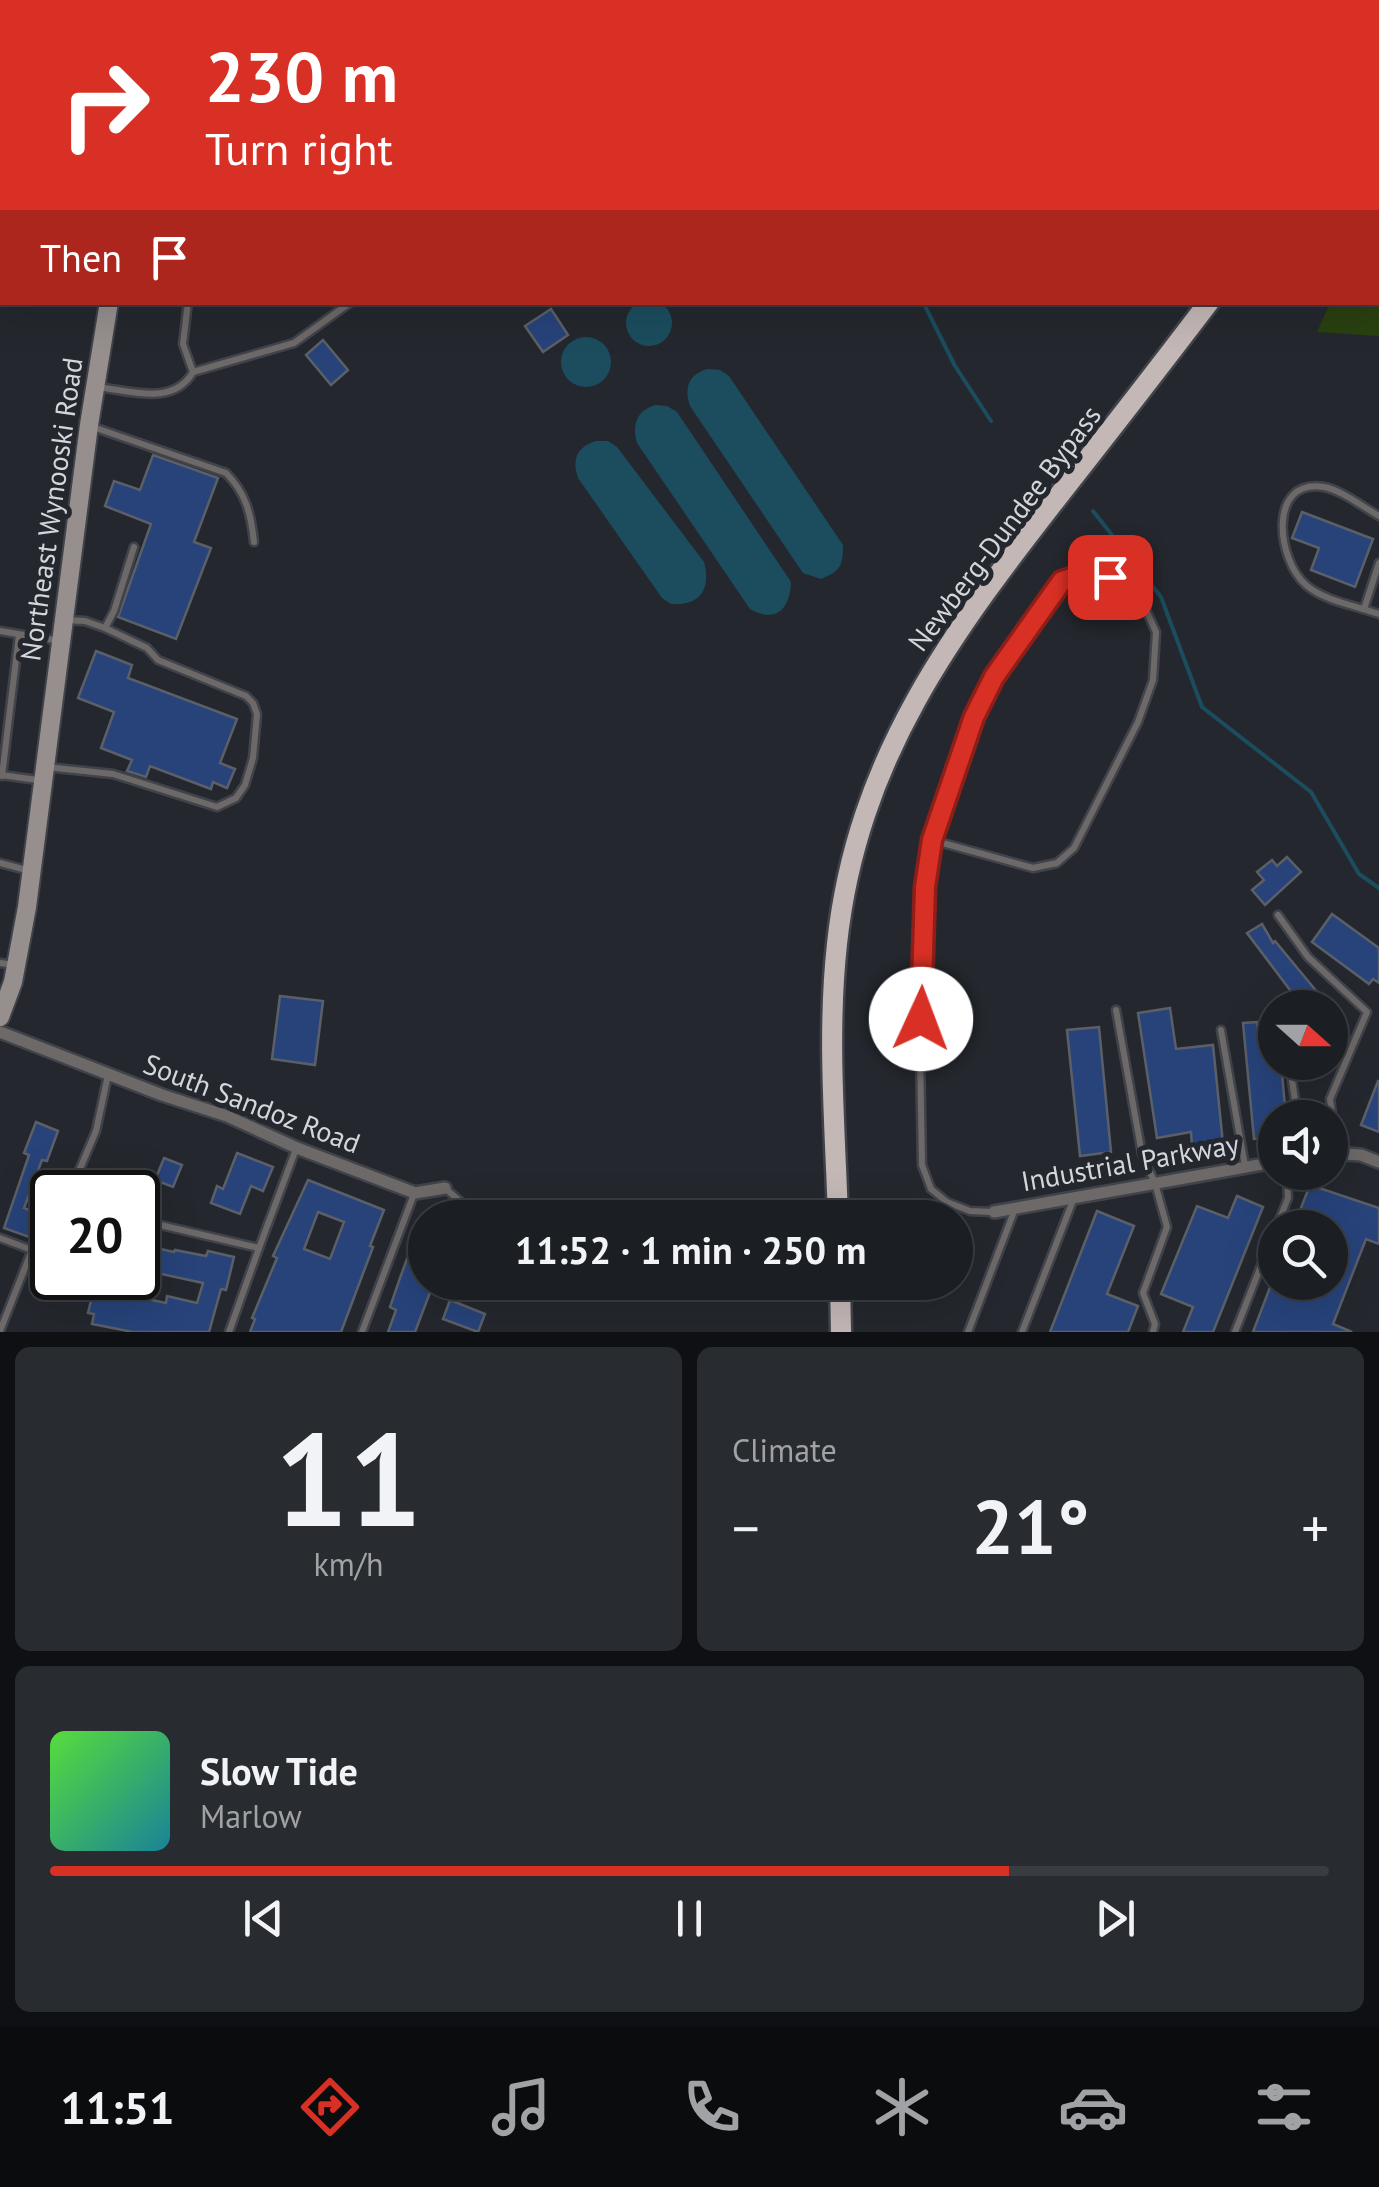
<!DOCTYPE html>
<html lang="en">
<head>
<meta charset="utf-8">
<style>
  body { margin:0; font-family:"PT Sans",sans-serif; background:#282b2f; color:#f1f3f6; height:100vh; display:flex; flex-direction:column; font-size:38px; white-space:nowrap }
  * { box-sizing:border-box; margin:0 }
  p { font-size:32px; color:#a0a2a5 }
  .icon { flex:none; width:55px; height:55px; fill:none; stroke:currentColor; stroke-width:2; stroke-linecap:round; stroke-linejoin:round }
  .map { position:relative; height:1332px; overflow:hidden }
  .sheet { display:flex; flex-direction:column; gap:15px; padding:15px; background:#0f1013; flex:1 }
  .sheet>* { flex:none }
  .hud { position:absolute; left:0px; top:0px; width:1380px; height:305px; box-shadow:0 10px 40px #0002,0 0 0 2px #393c40; background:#d93025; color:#fff; overflow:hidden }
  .needle { width:65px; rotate:111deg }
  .buttons { position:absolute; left:1258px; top:990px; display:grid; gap:20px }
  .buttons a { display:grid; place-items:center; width:90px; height:90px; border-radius:50%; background:#1b1e22; box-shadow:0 10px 40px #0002,0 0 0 2px #393c40; font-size:50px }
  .speed { position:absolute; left:30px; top:1170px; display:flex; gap:20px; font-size:50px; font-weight:700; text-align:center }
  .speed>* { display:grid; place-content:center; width:130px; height:130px; border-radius:50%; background:#1b1e22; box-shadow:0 10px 40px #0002,0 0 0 2px #393c40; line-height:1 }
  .speed .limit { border:5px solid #111; border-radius:15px; background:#fff; color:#111 }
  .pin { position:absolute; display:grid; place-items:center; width:85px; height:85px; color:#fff; margin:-42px; border-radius:20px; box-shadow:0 5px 15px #0006 }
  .me { position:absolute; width:110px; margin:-55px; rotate:2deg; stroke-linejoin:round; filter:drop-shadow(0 0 8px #0008) }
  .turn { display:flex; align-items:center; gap:35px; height:210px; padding:0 40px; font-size:45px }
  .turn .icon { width:130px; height:130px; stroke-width:2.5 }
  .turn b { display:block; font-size:70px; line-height:85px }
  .then { display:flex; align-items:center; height:95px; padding:0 40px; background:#0003; gap:20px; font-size:38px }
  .big { font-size:75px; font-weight:600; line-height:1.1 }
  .sheet .tile { flex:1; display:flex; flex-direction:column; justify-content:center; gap:15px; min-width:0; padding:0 35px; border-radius:15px; background:#282b2f }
  .sheet .dial { align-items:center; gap:0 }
  .dial b { font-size:130px; line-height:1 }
  .song { display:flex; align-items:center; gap:30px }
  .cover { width:120px; height:120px; border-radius:15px; background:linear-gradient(135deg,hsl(110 70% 55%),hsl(190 70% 35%)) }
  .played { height:10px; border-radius:5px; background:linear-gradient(90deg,#d93025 75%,#393c40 75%) }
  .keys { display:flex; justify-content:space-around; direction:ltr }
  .heat { display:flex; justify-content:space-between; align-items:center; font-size:55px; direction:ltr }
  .sheet .tiles { flex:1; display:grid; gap:15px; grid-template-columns:1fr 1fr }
  .tile:last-child { grid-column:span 2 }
  .trip { position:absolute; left:408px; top:1200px; width:565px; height:100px; border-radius:50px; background:#1b1e22; box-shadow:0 10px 40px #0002,0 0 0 2px #393c40; font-weight:600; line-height:100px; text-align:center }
  .menu { display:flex; height:160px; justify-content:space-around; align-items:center; background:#0b0c0e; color:#a0a2a5 }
  .menu .icon { width:70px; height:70px }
  .menu .on { color:#d93025 }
  .menu b { font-size:45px; color:#f1f3f6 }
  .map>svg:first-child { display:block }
  .green { fill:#294010 }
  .water { fill:#1b4d5e }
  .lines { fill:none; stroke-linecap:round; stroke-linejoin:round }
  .stream { stroke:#1b4d5e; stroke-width:4 }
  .building { fill:#27437a; stroke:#5b5f67; stroke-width:2.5; fill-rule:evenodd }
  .service-casing { stroke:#40444a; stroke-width:11 }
  .minor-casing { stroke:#40444a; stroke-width:16 }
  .tertiary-casing { stroke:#40444a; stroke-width:20 }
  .secondary-casing { stroke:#40444a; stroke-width:22 }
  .trunk-casing { stroke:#40444a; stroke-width:25 }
  .service { stroke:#6e6969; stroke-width:6 }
  .minor { stroke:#6e6969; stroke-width:11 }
  .tertiary { stroke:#6e6969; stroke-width:15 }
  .secondary { stroke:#968f8e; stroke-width:18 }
  .trunk { stroke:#c4b8b7; stroke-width:20 }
  .route-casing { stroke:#8d1f18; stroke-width:25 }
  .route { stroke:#d93025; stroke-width:18 }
  .labels { text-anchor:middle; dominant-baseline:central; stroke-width:10; stroke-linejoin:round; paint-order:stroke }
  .street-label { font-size:28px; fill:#d3d6db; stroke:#24282e }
</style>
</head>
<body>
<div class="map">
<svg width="1379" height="1332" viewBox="0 0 1379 1332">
  <rect width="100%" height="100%" fill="#24282e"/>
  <g class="green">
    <polygon points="0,0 80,0 2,2 0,200"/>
    <polygon points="1379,186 1379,336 1317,332 1330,303 1378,302"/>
  </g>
  <g class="water">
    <circle cx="649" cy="323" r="23"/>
    <circle cx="586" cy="362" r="25"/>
    <path d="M707 369 720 370 729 376 843 545C843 566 840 571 821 579L803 573 690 406C684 388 688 375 707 369Z"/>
    <path d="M655 405 667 406 677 412 791 582C790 608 777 624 750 609L637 443C632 425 636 411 655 405Z"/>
    <path d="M596 441H608L617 447 704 562C711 588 701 606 671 604L662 598 578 478C572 460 576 447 596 441Z"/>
  </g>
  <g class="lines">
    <g class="stream">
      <polyline points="1378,226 1379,226"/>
      <polyline points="923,302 955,366 991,421"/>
      <polyline points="1093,511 1161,597 1202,707 1311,792 1359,874 1379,888"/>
    </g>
  </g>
  <g class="building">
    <polygon points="551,309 568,335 543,352 525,326"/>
    <polygon points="323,340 348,370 331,385 306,355"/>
    <polygon points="153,455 218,478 194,542 211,548 176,639 118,617 151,524 105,506 114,481 140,490"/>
    <polygon points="1302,512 1373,539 1355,587 1311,570 1319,548 1292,538"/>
    <polygon points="96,651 132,665 128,678 237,719 220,763 235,769 227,788 213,782 211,789 150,766 146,777 127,771 132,760 101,748 114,712 78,698"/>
    <polygon points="1287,857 1301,872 1265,905 1252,890 1264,880 1257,872 1272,860 1277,866"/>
    <polygon points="1332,914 1379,948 1379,983 1373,979 1369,984 1312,942"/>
    <polygon points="1262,924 1273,943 1275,941 1318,993 1302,1006 1247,933"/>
    <polygon points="280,996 323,1001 315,1065 272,1059"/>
    <polygon points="1170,1008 1176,1049 1213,1045 1223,1144 1192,1147 1191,1132 1157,1138 1138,1013"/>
    <polygon points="1257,1022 1259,1042 1275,1040 1275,1062 1281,1062 1286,1118 1275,1118 1275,1137 1254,1139 1243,1023"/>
    <polygon points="1099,1027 1111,1152 1080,1156 1067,1030"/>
    <polygon points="1378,1081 1379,1081 1379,1132 1361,1125"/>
    <polygon points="36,1122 58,1131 47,1161 42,1160 24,1208 41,1215 32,1238 4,1228 29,1155 24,1153"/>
    <polygon points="237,1153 273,1167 263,1191 251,1186 240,1214 211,1203 217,1186 223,1189"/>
    <polygon points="164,1158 182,1165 173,1187 155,1180"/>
    <path d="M308 1180 384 1210 370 1246 373 1247 341 1332H250L255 1319 252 1318 277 1258 273 1256ZM318 1212 344 1222 330 1259 304 1249Z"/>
    <polygon points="1310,1185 1379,1208 1379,1244 1366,1239 1333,1324 1352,1332 1253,1332 1272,1282 1330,1282 1330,1228 1293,1228"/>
    <polygon points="1237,1196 1263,1207 1213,1332 1183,1332 1193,1307 1161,1294 1197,1206 1228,1218"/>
    <polygon points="1097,1211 1134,1226 1107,1294 1138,1306 1128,1332 1050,1332"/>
    <polygon points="425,1229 425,1282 434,1282 415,1332 388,1332 396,1310 390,1307 400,1278 407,1259 412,1261"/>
    <polygon points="138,1244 174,1252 175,1250 206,1256 208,1251 234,1257 226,1290 221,1289 209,1332 133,1332 92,1324 94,1314 88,1313 94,1288 166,1303 167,1296 197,1303 203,1283 138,1269"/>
    <polygon points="450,1300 485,1314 478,1332 443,1319"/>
  </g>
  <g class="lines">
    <g class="service-casing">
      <g id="service">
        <polyline points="546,0 554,2"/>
        <polyline points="193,372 294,343 351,302"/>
        <path d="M96 387C129 390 173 407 193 372L183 344 188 302"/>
        <path d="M90 426 226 473C246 493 251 514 254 542"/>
        <path d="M1379 516C1363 507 1341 490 1324 487 1267 478 1277 560 1306 585 1324 601 1357 606 1379 614"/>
        <polyline points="1364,609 1379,563"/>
        <polyline points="105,628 114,611 134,547"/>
        <polyline points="0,631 60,641"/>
        <polyline points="46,767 113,774 217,807 236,798 245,785 253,758 257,714 253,703 246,696 158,660 147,648 105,628 85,621 65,620"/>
        <polyline points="1,775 38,780"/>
        <polyline points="2,776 19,635"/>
        <polyline points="932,840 1033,868 1057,863 1074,848 1138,722 1153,680 1156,632 1141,599 1110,577 1086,573 1061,581 994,677 973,717 932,840 925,887 920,1052 922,1165 931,1189 947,1202 970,1211 993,1212"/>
        <polyline points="0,863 30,871"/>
        <polyline points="1278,915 1308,957 1367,1012 1330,1099 1337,1152"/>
        <polyline points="0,963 15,965"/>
        <polyline points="1116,1010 1142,1154 1155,1183 1167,1227 1143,1293 1155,1324 1153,1332"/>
        <polyline points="1221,1030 1245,1166"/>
        <polyline points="1289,1062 1298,1118"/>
        <polyline points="446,1189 479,1218"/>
        <polyline points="70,1192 96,1131 108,1075"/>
        <polyline points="139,1220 259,1248 296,1149"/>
        <polyline points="1276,1228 1288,1198 1287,1172"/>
        <polyline points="0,1238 32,1250 0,1331"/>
        <polyline points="32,1250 52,1223"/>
        <polyline points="660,1282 680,1290"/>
        <polyline points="229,1332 259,1248"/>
        <polyline points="362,1332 414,1194"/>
        <polyline points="968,1332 1015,1209"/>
        <polyline points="1022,1332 1074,1198"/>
        <polyline points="1235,1332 1275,1230"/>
      </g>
    </g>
    <g class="minor-casing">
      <g id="minor">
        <polyline points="0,1032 162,1095 227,1116 297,1148 415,1193 445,1188"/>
        <polyline points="1330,1153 1361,1155 1379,1162"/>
        <polyline points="994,1212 1275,1162"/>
      </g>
    </g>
    <g class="tertiary-casing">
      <polyline id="tertiary" points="298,0 299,2"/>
    </g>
    <g class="secondary-casing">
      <g id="secondary">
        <polyline points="353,2 358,0"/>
        <polyline points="0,1017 13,982 27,907 89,425 109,302"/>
      </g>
    </g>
    <g class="trunk-casing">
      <g id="trunk">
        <polyline points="1378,79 1379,77"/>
        <path d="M838 1218C835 1127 827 1034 837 944 857 757 953 631 1064 489 1113 427 1161 365 1209 302"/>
        <polyline points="840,1282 841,1332"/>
      </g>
    </g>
    <use href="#service" class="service"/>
    <use href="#minor" class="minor"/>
    <use href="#tertiary" class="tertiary"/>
    <use href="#secondary" class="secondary"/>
    <use href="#trunk" class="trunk"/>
  </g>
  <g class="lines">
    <g class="route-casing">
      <polyline id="route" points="921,1019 925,887 932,840 974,717 994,677 1062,581 1086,573 1110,577"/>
    </g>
    <use href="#route" class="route"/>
  </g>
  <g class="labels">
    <g class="street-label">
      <text transform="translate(51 509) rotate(-82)">Northeast Wynooski Road</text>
      <text transform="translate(1004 528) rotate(-53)">Newberg-Dundee Bypass</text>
      <text transform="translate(252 1103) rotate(21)">South Sandoz Road</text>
      <text transform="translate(1130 1162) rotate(-10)">Industrial Parkway</text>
    </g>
  </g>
</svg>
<div class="buttons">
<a><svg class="needle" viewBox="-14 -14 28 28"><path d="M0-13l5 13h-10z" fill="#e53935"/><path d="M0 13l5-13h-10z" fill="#a0a2a5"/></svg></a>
<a><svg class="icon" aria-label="sound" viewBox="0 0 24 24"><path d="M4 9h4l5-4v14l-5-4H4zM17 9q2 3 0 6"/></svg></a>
<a><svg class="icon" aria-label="search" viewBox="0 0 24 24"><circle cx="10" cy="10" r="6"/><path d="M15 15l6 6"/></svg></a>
</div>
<div class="speed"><div class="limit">20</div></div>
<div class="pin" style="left:1110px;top:577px;background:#d93025"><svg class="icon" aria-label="arrive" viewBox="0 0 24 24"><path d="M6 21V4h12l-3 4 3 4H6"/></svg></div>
<svg class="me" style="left:921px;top:1019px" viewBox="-20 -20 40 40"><circle r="19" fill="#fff"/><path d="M0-13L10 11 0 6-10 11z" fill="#d93025"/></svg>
<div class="trip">11:52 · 1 min · 250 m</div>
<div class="hud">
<div class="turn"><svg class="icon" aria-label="right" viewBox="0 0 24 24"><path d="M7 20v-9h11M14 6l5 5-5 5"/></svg><div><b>230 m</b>Turn right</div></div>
<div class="then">Then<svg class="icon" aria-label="arrive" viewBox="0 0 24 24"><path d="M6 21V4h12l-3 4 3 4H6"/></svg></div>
</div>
</div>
<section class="sheet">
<div class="tiles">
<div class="tile dial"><b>11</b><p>km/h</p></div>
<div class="tile"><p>Climate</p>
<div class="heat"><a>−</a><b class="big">21°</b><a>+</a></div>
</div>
<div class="tile">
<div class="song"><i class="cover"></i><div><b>Slow Tide</b><p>Marlow</p></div></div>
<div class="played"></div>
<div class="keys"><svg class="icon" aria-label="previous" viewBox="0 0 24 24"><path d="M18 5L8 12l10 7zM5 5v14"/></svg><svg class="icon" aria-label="pause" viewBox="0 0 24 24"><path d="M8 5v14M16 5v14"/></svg><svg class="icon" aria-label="next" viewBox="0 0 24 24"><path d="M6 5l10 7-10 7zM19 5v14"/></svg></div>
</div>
</div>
</section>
<nav class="menu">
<b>11:51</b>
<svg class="icon on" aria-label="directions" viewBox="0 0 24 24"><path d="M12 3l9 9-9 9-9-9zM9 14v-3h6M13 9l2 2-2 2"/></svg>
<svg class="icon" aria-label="music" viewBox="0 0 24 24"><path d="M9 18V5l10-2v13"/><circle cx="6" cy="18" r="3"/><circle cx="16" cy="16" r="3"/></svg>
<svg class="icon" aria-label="phone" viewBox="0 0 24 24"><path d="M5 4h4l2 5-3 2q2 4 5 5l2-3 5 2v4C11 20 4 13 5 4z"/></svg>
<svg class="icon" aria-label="climate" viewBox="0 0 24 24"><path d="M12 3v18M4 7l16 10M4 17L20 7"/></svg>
<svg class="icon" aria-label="car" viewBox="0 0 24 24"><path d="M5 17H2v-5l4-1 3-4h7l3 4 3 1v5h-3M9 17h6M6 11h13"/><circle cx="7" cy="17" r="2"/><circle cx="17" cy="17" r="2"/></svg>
<svg class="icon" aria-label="filters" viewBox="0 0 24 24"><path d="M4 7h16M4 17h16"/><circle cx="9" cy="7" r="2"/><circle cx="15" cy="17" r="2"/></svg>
</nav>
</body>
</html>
